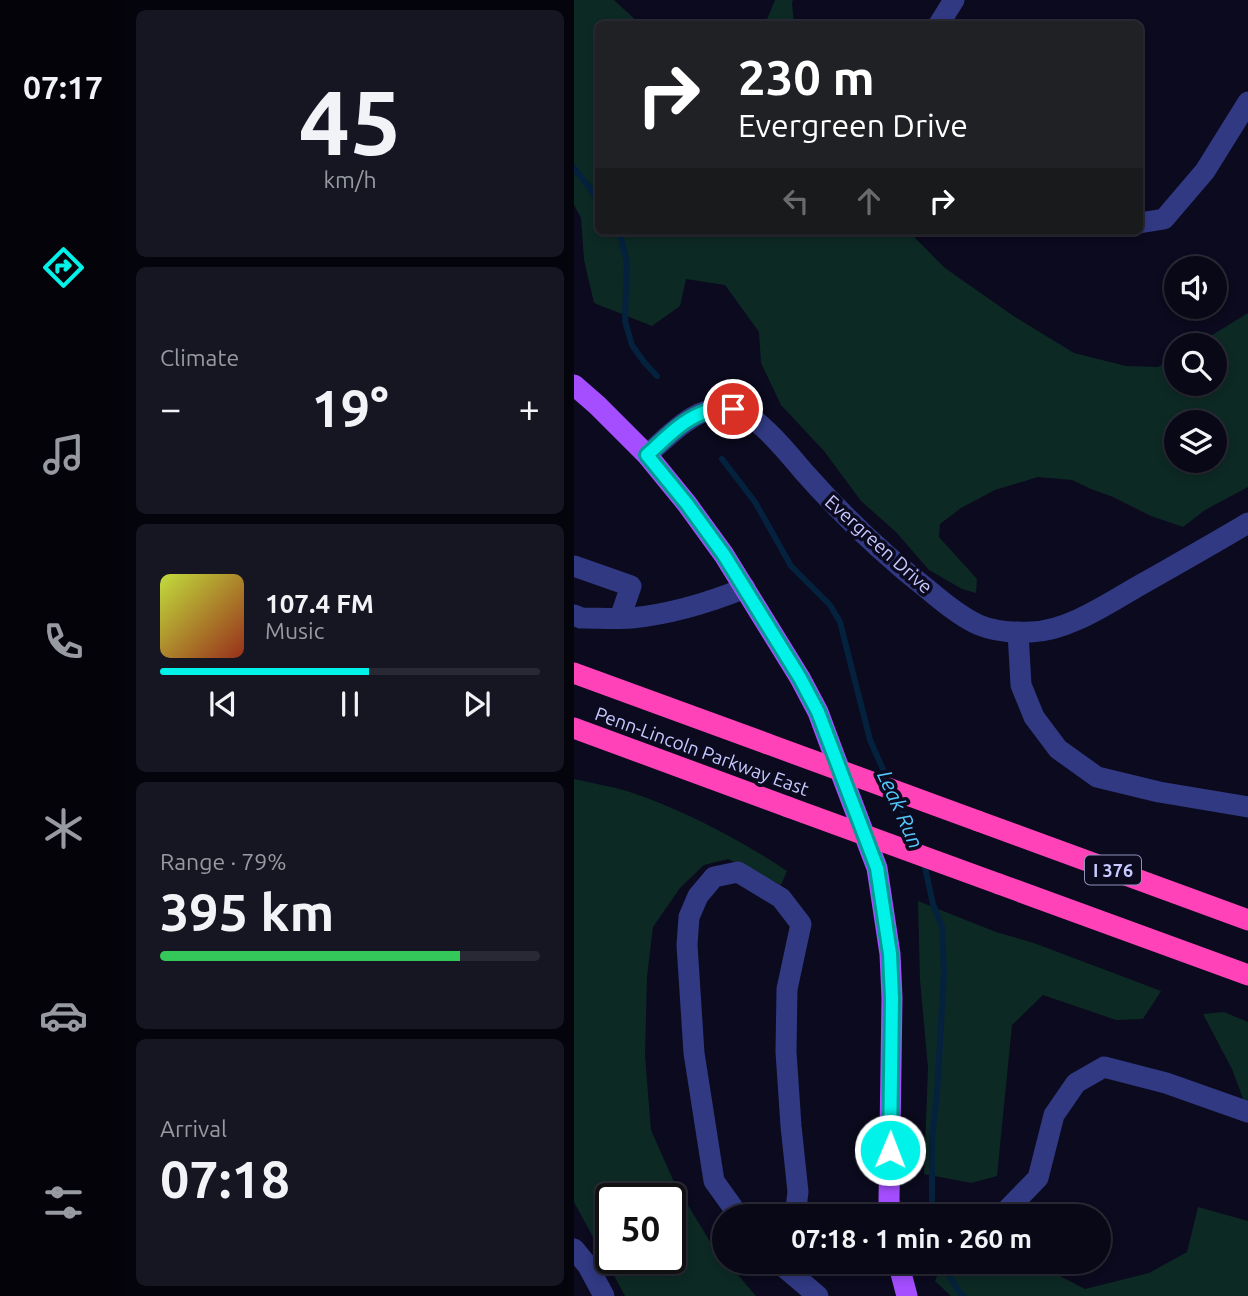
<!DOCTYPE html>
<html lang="en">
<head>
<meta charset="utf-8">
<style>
  body { margin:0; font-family:Ubuntu,sans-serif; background:#161623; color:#f1f3f6; height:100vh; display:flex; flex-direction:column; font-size:26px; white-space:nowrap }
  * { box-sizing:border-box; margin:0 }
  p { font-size:23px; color:#989aa1 }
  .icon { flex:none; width:38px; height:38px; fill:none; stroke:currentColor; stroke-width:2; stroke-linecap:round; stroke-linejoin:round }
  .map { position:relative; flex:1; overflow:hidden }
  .drawer { display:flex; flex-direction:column; gap:10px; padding:10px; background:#04040c; width:448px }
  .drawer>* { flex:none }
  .guide { position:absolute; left:21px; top:21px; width:548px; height:214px; border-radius:10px; box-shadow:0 4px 10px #0003,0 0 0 2px #292935; background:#202124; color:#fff; overflow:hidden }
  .tools { position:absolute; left:590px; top:256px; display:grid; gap:14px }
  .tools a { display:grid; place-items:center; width:63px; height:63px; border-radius:50%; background:#080816; box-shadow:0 4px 10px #0003,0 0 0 2px #292935; font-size:35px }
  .speed { position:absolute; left:21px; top:1183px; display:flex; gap:14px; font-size:35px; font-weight:700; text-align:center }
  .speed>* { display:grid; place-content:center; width:91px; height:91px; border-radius:50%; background:#080816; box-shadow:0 4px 10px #0003,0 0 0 2px #292935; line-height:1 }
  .speed .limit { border:4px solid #111; border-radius:10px; background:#fff; color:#111 }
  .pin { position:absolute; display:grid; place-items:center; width:60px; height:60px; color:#fff; margin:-30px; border:4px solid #fff; border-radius:50%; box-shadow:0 2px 7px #0007 }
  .me { position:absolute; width:77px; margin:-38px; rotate:1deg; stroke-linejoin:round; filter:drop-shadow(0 0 5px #0008) }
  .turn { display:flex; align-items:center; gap:24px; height:147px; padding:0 28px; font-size:32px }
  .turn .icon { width:91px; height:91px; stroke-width:2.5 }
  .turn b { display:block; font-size:49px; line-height:60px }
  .lanes { display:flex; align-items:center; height:66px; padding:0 28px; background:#0003; justify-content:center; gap:35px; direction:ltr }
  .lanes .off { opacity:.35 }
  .big { font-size:52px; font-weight:600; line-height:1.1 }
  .drawer .widget { flex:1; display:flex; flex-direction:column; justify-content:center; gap:10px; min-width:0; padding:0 24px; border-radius:10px; background:#161623 }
  .drawer .dial { align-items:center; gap:0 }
  .dial b { font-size:91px; line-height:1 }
  .song { display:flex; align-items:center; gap:21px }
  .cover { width:84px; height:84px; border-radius:10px; background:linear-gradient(135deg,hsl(70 70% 55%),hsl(10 70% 35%)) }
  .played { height:7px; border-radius:4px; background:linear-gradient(90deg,#00f2e8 55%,#292935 55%) }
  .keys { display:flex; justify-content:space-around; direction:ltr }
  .heat { display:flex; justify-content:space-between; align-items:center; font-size:38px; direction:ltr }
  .charge { height:10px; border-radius:5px; background:linear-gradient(90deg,#34c759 79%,#292935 0) }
  .trip { position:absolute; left:138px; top:1204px; width:399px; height:70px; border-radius:35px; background:#080816; box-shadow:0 4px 10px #0003,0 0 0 2px #292935; font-weight:600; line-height:70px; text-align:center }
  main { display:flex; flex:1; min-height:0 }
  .dock { display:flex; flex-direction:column; width:126px; justify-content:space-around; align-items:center; background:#030309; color:#989aa1 }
  .dock .icon { width:49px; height:49px }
  .dock .selected { color:#00f2e8 }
  .dock b { font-size:32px; color:#f1f3f6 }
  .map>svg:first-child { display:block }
  .green { fill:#0d2924; fill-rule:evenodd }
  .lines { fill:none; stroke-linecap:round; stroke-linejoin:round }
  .stream { stroke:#04213d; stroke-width:6 }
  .minor { stroke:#303982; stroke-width:21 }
  .major { stroke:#a44eff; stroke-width:21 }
  .highway { stroke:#ff42b8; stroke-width:21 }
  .highway-bridge { stroke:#ff42b8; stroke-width:21 }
  .route-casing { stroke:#009d97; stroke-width:18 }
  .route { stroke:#00f2e8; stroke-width:12 }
  .labels { text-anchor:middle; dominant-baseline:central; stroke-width:7; stroke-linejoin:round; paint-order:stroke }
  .shield { fill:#0b0a1e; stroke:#8f90bc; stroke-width:2 }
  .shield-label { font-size:18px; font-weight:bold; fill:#c7c9ff }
  .street-label { font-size:19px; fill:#c7c9ff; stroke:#0b0a1e }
  .water-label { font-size:21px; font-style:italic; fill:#55c9ff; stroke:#0b0a1e }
</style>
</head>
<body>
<main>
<nav class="dock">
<b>07:17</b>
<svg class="icon selected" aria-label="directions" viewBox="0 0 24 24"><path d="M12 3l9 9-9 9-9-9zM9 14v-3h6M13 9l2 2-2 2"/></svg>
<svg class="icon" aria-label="music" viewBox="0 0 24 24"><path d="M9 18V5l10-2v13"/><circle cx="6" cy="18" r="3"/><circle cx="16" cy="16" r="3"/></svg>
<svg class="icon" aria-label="phone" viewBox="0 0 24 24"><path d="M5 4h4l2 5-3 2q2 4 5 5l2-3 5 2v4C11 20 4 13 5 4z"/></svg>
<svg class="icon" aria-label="climate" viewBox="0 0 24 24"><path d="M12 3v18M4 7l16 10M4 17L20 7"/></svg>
<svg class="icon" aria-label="car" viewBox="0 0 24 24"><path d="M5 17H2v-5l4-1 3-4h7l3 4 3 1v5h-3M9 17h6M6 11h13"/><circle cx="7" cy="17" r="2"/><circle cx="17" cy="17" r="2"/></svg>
<svg class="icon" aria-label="filters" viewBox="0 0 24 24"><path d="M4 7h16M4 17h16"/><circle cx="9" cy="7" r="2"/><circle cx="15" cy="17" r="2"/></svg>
</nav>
<section class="drawer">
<div class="widget dial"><b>45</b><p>km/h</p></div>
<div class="widget"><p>Climate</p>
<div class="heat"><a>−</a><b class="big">19°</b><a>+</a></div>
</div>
<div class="widget">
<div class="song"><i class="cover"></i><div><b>107.4 FM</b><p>Music</p></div></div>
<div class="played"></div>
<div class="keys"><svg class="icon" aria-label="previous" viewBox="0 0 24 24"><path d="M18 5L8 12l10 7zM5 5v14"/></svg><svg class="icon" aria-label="pause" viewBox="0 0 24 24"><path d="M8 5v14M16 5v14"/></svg><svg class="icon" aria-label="next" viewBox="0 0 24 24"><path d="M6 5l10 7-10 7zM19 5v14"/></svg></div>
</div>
<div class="widget"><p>Range · 79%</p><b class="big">395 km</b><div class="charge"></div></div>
<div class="widget"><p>Arrival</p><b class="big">07:18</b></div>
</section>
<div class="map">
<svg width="674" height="1296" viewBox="0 0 674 1296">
  <rect width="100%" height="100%" fill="#0b0a1e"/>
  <g class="green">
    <path d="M0 0H40L66 24H24V231H334L371 268 441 317 500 353 552 366 584 367 602 356V383H640V345H622L674 313V487L631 510 609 527 577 516 539 497 517 489 498 480 464 477 421 490 387 508 366 524 365 537 403 579 402 593 388 589 355 570 322 532 287 501 250 451 207 405 187 363 185 332 151 285 112 279 106 306 78 326 20 303 10 260 7 218 0 205ZM602 422H640V460H602Z"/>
    <polygon points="201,0 219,0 218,3 220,24 191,24"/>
    <path d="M0 779C17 783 36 786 53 791 110 810 163 838 213 871L207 885 154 859 130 865 106 888 79 927 73 977 71 1056 77 1130 100 1182 135 1240 150 1258V1262H153L182 1296H51L0 1202ZM37 1199H96V1258H37Z"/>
    <polygon points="344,901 422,932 460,943 587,991 569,1019 542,1020 469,995 438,1025 423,1176 397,1183 350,1174 354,1068 346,980"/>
    <polygon points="650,1012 674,1022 674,1112 658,1069 629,1014"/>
    <polygon points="624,1207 674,1221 674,1296 377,1296 361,1281 369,1262 459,1262 511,1289 575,1273 613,1252"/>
  </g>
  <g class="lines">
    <g class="stream">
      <polyline points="0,168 24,199"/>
      <polyline points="45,231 53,262 51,321 58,345 70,362 83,376"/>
      <polyline points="148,459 181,502 217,566 256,605 266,622 296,740 315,783"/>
      <polyline points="323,799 342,836 346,849"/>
      <polyline points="350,863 359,904 368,927 370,972 363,1095 358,1136 358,1201"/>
      <polyline points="367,1262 385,1292 390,1296"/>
    </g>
    <g class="minor">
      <polyline points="365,24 380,0"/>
      <polyline points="565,223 590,219 631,171 674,102"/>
      <path d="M73 455C96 435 124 402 159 409 183 414 214 453 230 472 269 516 311 556 357 592 370 603 389 618 405 625 422 632 439 633 457 632 495 631 536 602 568 584 603 564 639 544 674 523"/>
      <polyline points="0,566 57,586 46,618"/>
      <path d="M0 615 7 618C24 618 41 619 58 618 97 614 134 603 171 588"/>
      <polyline points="444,632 447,685 460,717 484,749 523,777 585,792 674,807"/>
      <polyline points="165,1216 140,1181 120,1053 113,945 115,917 124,896 140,877 164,872 207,898 227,924 213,989 212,1052 217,1126 224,1192 221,1216"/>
      <polyline points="427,1216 464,1178 480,1115 502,1083 530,1067 592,1083 674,1112"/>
      <polyline points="0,1249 14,1266 30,1296"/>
      <polyline points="204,1262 244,1296"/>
    </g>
    <g class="major">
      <polyline points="0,385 23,405 73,455 113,504 150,555 226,678 244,712 257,747 303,868 316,954 318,998 315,1201 317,1216"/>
      <polyline points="324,1262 333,1296"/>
    </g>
    <g class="highway">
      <polyline points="0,673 194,744"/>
      <polyline points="0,728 214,807"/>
      <polyline points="404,821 674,920"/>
      <polyline points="425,884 674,975"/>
    </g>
    <g class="highway-bridge">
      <polyline points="194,744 404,821"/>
      <polyline points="214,807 425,884"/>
    </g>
  </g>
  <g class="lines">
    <g class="route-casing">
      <path id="route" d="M159 409C148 409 136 409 126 414 106 422 89 441 73 455L113 504 150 555 226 678 244 712 303 868 316 954 318 998 316 1150"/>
    </g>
    <use href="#route" class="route"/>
  </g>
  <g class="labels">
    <rect class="shield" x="511" y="855.5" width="56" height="29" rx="5"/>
    <g class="shield-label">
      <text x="539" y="870">I 376</text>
    </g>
    <g class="street-label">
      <text transform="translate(305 544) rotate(42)">Evergreen Drive</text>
      <text transform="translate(128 751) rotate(20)">Penn-Lincoln Parkway East</text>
    </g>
    <g class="water-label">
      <text transform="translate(327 809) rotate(66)">Leak Run</text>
    </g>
  </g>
</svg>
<div class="tools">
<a><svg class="icon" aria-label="sound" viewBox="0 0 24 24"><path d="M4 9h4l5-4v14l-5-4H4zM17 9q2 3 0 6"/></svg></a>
<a><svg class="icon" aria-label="search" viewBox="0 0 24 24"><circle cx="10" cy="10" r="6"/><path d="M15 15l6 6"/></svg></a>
<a><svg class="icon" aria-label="layers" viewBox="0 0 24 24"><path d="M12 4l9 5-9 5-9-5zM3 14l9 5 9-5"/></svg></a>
</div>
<div class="speed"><div class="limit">50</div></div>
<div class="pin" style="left:159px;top:409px;background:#d93025"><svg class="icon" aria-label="arrive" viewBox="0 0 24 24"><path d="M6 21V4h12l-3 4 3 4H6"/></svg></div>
<svg class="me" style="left:316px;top:1150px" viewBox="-20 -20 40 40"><circle r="17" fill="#00f2e8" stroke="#fff" stroke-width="3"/><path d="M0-11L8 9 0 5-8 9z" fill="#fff"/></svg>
<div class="trip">07:18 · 1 min · 260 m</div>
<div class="guide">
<div class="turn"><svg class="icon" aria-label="right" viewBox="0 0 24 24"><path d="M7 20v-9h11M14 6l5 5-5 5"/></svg><div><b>230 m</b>Evergreen Drive</div></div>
<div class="lanes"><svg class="icon off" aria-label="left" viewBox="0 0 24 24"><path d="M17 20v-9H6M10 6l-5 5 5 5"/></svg><svg class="icon off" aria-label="ahead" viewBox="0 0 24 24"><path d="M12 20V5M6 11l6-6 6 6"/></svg><svg class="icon" aria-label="right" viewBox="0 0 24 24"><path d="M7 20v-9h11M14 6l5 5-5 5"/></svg></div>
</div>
</div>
</main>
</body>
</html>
